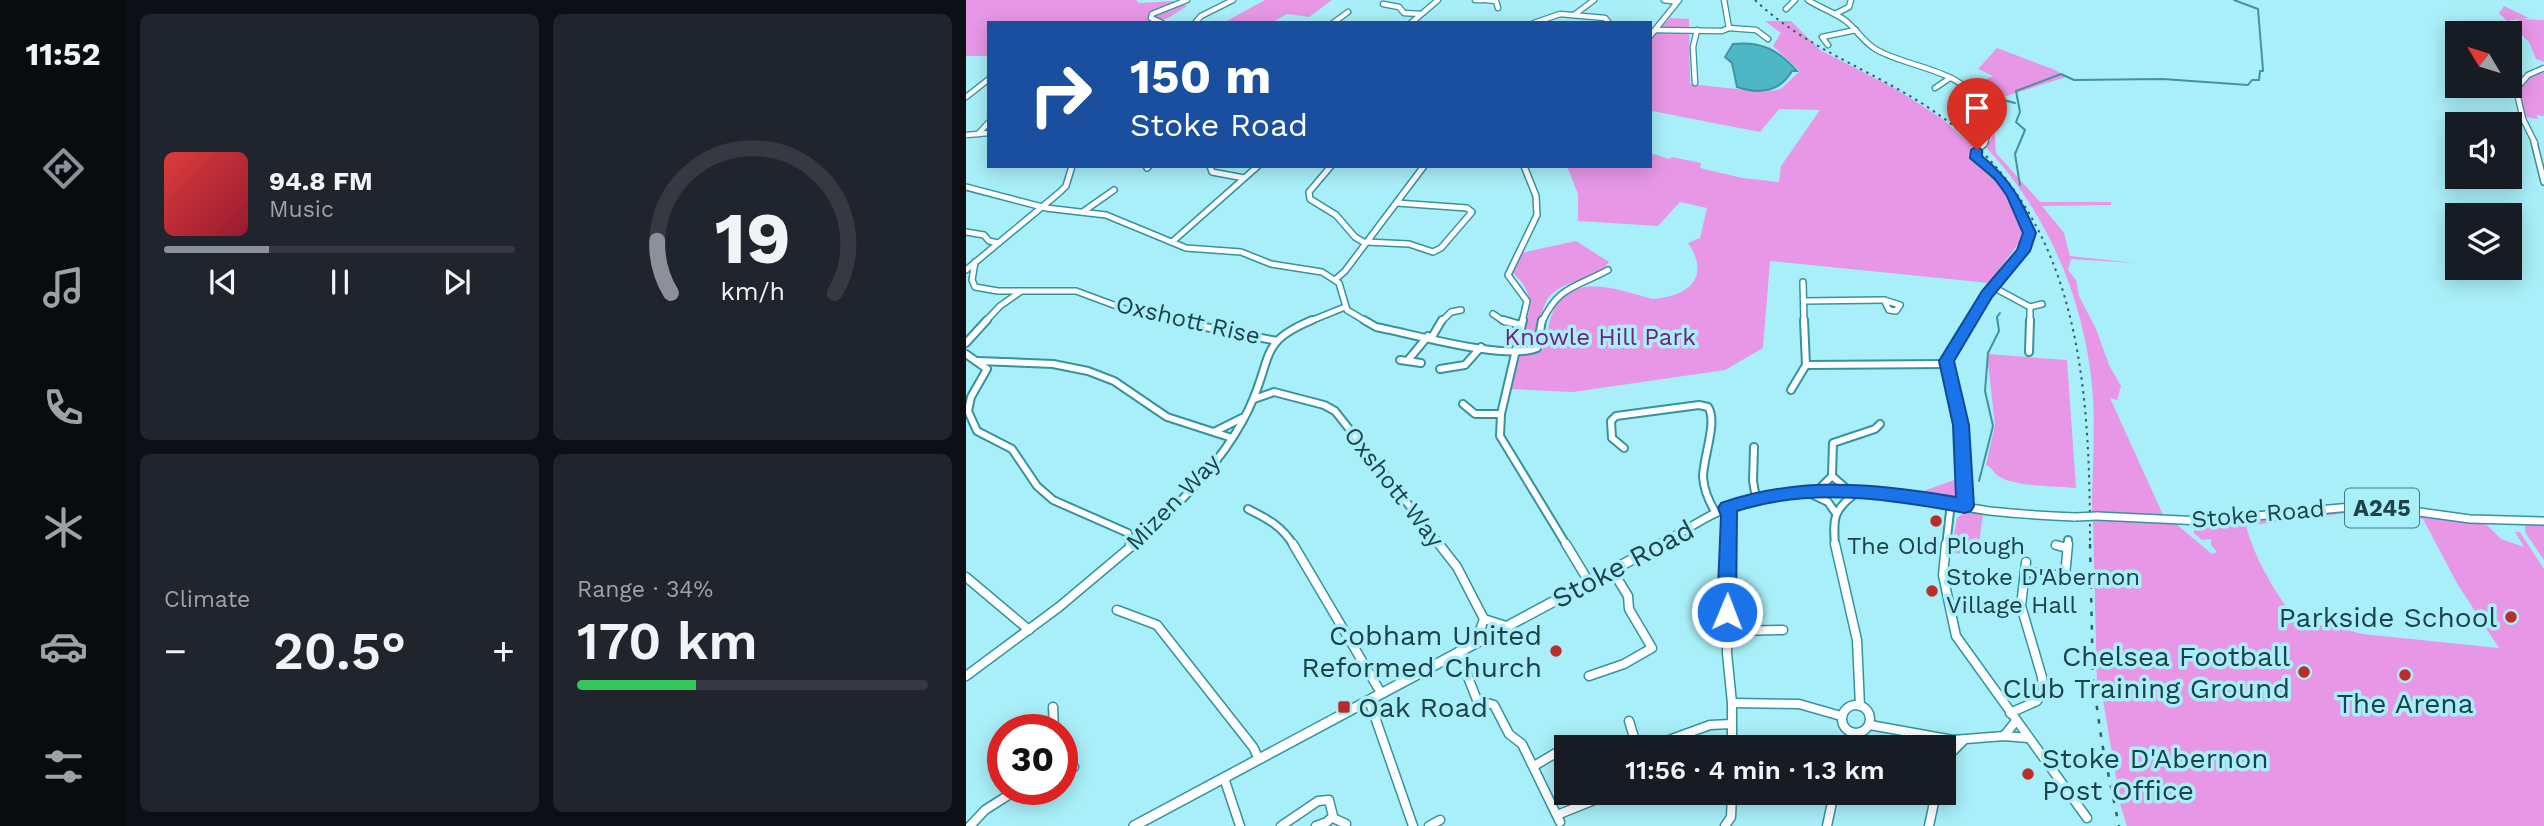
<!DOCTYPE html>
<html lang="en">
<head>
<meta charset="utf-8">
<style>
  body { margin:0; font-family:"Work Sans",sans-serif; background:#20242c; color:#f1f3f6; height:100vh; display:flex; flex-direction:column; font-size:26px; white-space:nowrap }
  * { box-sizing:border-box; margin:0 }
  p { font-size:23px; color:#9ea1a6 }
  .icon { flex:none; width:38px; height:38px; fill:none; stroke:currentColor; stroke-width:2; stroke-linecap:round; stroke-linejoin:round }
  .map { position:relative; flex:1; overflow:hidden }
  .sheet { display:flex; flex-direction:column; gap:14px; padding:14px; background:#0d0f14; width:840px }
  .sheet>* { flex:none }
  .guide { position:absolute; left:21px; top:21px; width:665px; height:147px; border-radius:0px; box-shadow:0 4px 18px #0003; background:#1a4fa0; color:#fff; overflow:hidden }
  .needle { width:46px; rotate:308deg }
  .buttons { position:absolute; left:1479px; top:21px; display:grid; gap:14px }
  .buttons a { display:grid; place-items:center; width:77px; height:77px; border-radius:0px; background:#171b24; box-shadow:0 4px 18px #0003; font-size:35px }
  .speed { position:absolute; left:21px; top:714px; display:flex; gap:14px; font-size:35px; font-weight:700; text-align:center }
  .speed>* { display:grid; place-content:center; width:91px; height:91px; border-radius:50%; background:#171b24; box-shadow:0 4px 18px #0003; line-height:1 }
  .speed .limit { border:10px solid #d22; background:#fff; color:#111 }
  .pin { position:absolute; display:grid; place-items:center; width:60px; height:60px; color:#fff; margin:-72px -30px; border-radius:50% 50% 50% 0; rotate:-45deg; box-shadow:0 0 7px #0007 }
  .pin .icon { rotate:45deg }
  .me { position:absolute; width:77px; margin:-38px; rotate:1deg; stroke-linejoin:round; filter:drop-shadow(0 0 5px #0008) }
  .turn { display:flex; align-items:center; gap:24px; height:147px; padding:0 28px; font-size:32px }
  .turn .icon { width:91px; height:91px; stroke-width:2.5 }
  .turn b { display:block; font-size:49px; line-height:60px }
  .big { font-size:52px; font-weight:600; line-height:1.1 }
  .sheet .widget { flex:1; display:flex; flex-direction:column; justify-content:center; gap:10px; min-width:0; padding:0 24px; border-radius:10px; background:#20242c }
  .sheet .dial { align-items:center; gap:0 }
  .dial svg { height:182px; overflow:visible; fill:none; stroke:#363941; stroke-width:7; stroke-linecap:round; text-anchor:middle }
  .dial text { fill:#f1f3f6; stroke:none }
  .song { display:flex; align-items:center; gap:21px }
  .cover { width:84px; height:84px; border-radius:10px; background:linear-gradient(135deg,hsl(0 70% 55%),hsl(350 70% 35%)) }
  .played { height:7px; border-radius:4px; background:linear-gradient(90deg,#8c9099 30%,#363941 30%) }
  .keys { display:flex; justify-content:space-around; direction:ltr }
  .heat { display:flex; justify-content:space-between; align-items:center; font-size:38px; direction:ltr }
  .charge { height:10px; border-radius:5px; background:linear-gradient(90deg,#34c759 34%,#363941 0) }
  .sheet .tiles { flex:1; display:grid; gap:14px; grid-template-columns:repeat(2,1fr) }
  .trip { position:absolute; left:588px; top:735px; width:402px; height:70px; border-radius:0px; background:#171b24; box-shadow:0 4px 18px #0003; font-weight:600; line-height:70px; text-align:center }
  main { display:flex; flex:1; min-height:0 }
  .tab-bar { display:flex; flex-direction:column; width:126px; justify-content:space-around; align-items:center; background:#090b0e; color:#9ea1a6 }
  .tab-bar .icon { width:49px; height:49px }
  .tab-bar .on { color:#8c9099 }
  .tab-bar b { font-size:32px; color:#f1f3f6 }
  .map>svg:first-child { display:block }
  .green { fill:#e797e6; fill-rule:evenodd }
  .water { fill:#4eb7c5; stroke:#3f94a0; stroke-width:2 }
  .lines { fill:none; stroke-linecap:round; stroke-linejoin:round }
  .stream { stroke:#3f94a0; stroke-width:2 }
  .minor-far3-casing { stroke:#33939f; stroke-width:7 }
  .minor-far2-casing { stroke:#33939f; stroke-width:8 }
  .minor-far1-casing { stroke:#33939f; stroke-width:10 }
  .minor-casing { stroke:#33939f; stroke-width:11 }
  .major-far3-casing { stroke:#33939f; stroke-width:7 }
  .major-far2-casing { stroke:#33939f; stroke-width:8 }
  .major-far1-casing { stroke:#33939f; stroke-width:10 }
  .major-casing { stroke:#33939f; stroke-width:12 }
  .minor-far3 { stroke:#fff; stroke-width:4.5 }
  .minor-far2 { stroke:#fff; stroke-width:5 }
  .minor-far1 { stroke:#fff; stroke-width:6 }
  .minor { stroke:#fff; stroke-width:8 }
  .major-far3 { stroke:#fff; stroke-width:4.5 }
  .major-far2 { stroke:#fff; stroke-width:5 }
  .major-far1 { stroke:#fff; stroke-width:7 }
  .major { stroke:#fff; stroke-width:9 }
  .rail-far1 { stroke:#335e65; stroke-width:2; stroke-dasharray:2.5 4.5; stroke-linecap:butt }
  .rail { stroke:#335e65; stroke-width:2.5; stroke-dasharray:4.5 9; stroke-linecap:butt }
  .minor-bridge-casing { stroke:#33939f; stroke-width:8; stroke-linecap:butt }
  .major-bridge-casing { stroke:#33939f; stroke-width:10; stroke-linecap:butt }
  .minor-bridge { stroke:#fff; stroke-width:5 }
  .major-bridge { stroke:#fff; stroke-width:7 }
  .route { fill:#1a73e8; stroke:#114b97; stroke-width:2 }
  .poi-dot { fill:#bb2d28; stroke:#a9eff9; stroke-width:2.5 }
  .labels { text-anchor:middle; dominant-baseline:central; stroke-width:7; stroke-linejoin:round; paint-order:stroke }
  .shield { fill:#a9eff9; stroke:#47777e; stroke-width:2 }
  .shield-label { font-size:23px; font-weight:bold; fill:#1d4349 }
  .street-label { font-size:24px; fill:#1d4349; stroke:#a9eff9 }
  .park-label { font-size:24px; fill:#742075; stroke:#a9eff9 }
  .poi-label { font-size:24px; fill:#1d4349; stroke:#a9eff9 }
  .near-street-label { font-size:28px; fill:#1d4349; stroke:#a9eff9 }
  .near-poi-label { font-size:28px; fill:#1d4349; stroke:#a9eff9; text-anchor:end }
</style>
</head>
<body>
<main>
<nav class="tab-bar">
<b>11:52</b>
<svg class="icon on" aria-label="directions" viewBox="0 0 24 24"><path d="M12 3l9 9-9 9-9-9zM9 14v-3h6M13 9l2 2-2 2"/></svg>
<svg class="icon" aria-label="music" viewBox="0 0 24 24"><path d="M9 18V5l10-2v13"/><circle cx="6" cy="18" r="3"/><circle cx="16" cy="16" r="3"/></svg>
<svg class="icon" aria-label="phone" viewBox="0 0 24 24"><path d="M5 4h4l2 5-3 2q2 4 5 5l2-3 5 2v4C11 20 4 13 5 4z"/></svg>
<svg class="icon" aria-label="climate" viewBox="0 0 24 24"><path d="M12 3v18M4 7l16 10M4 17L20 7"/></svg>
<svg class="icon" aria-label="car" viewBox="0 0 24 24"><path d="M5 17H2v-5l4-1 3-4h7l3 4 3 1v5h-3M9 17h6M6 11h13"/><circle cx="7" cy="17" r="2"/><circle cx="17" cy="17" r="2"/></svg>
<svg class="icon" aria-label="filters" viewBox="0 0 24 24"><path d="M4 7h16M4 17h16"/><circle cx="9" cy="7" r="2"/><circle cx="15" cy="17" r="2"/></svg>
</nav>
<section class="sheet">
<div class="tiles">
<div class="widget">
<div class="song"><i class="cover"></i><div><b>94.8 FM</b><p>Music</p></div></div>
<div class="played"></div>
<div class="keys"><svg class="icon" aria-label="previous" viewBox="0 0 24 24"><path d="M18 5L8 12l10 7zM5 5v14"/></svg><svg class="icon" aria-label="pause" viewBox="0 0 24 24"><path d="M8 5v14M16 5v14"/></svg><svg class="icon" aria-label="next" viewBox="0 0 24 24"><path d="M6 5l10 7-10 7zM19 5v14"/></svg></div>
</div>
<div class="widget dial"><svg viewBox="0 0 100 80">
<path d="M14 69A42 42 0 1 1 86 69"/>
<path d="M14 69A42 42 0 0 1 8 46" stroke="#8c9099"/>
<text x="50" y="56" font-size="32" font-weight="700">19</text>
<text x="50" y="72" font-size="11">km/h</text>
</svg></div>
<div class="widget"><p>Climate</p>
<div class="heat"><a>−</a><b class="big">20.5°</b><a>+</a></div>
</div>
<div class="widget"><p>Range · 34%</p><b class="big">170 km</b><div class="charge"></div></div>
</div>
</section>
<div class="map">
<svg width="1578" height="826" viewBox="0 0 1578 826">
  <rect width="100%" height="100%" fill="#a9eff9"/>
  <g class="green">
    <polygon points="0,0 170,0 173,3 210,1 221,6 202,18 182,23 23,23 23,56 0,56"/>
    <polygon points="299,0 366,0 343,17 321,14 305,23 257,23"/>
    <polygon points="1538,6 1563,18 1555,19 1578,20 1578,62 1570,59 1563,42 1547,27 1553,19 1541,21 1533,13"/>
    <path d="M704 18 723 19 724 84 798 92 815 89 834 71 807 46 815 33 799 21H825L854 50 930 89 975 118 1008 147 1004 155 1029 179 1051 211 1061 232 1023 283 804 261 797 348 759 370 607 392 545 389 553 355H565L577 349C581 338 582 327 585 317 602 269 652 290 686 299 721 297 746 278 722 243L734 238 741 208 714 202 692 226 612 221V194L601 166H684V153L703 159 706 157 735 163 734 168 776 178 813 182 815 166 854 110 813 109 794 132 686 111 684 113V39Z"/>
    <polygon points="1031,48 1089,70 1100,77 1037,97 1012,83 1027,76 1012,69"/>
    <polygon points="1578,70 1578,116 1571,115 1572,119 1559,117 1553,89 1563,77"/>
    <path d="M1028 123 1030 153 1074 202H1145V205L1076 206 1098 233 1104 256 1169 263 1105 259 1102 270 1110 280 1113 296 1130 329 1143 365 1155 386 1151 400 1144 398 1198 517 1126 513C1126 471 1130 427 1126 385 1117 295 1080 211 1019 146L1025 140Z"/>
    <path d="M610 241 643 262C630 282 599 278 583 297 575 307 573 328 569 340L555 335C566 310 569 293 547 273L555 253Z"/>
    <path d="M1021 354 1101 360 1110 488C1090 486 1049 487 1032 476 1027 472 1027 468 1020 465L1029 425Z"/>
    <polygon points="997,477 997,498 991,500 960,494 960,490"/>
    <path d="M1410 508 1519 523 1535 539 1558 547 1549 532H1554L1578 569V826H1161L1155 807 1135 688 1131 687 1127 519 1210 524 1246 554 1251 552 1245 545V539L1236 540 1228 533V526ZM1381 513 1438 516 1457 519 1492 585 1533 648 1396 634 1374 628 1331 622C1309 592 1290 562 1280 526Z"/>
    <polygon points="1000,512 1017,514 1011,557 985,552 991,518"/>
    <polygon points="1559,523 1578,524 1578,560 1559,532"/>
  </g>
  <path class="water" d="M767 44C796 41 812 50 831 71H826C813 93 792 94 771 87L766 63 759 57Z"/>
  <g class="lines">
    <g class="stream">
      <polyline points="1268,0 1292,9 1297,70"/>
      <polyline points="1001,84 1022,96 1049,103"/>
      <polyline points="1054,185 1049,154 1059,130 1050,122 1054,112 1050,91 1095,74 1108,80 1197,79 1282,85 1286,80 1293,80 1294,71 1297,71"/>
      <polyline points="1013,481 1027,426 1019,391 1022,353 1033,331 1031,317 1034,313"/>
    </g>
    <g class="minor-far3-casing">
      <g id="minor-far3">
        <polyline points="509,0 517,0"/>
        <polyline points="520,0 530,1 532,8"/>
        <polyline points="698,0 711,2"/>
        <path d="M842 0C854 8 868 12 880 21 891 30 898 43 911 50 946 69 997 69 1018 108 1025 120 1025 131 1018 143"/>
        <polyline points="417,4 433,7 438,13 455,14"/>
        <polyline points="820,9 829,0"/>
        <polyline points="869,14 883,7 885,0"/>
        <polyline points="608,15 628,0"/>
        <polyline points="196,23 185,18 186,14 221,0"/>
        <polyline points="229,23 235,16 267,0"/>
        <polyline points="367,23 382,12"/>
        <polyline points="445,23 472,0"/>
        <polyline points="568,23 594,14 639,18 643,23"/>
        <polyline points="763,28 790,30 802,39"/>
        <polyline points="690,30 756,31 763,28 758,0"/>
        <polyline points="684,36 713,0"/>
        <polyline points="862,45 856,37 890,30"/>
        <polyline points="729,83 727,47 731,30"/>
        <polyline points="969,88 984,78"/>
        <polyline points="0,97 23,79"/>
        <polyline points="12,134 23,122"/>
        <polyline points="0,135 23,133"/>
      </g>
    </g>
    <g class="minor-far2-casing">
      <g id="minor-far2">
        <polyline points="1018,144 1019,142"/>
        <polyline points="244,166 246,172 278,178"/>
        <polyline points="365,166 343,192 344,199 370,215 389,237 399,243"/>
        <polyline points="181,168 183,166"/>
        <polyline points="0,187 80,208 140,215 220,248 275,252 305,264 356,272 373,283 381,310 401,322"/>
        <polyline points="118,211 148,190"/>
        <polyline points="0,232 18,235 23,241 32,243"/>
        <polyline points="206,242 292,166"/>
        <polyline points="400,242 443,244 467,252 475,248 506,212 501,208 431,203"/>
        <polyline points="9,262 6,280 9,287 32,291 110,291 164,311 214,322"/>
        <polyline points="0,270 94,192 100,186 106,166"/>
        <polyline points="370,279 379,271 458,166"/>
        <polyline points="837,282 838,322"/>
        <polyline points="1027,287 1064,307 1064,322"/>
        <polygon points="918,300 934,305 930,311 923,310"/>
        <polyline points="838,301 918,300"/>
        <polyline points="1064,307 1076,304"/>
        <polyline points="527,314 539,322"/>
        <polyline points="19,322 34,306 54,292"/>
        <polyline points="342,322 379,307"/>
        <polyline points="475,322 485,312 495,310"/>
        <polyline points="556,322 561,301 542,275 571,215 570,196 558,166"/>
        <path d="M576 322C592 286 611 287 642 270"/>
        <path d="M1004 322C1010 313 1015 302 1021 294 1032 279 1047 267 1057 252 1078 219 1032 178 1010 157L1011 150"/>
      </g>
    </g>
    <g class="minor-far1-casing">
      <g id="minor-far1">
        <polyline points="203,320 311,341"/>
        <path d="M398 320 410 327C447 334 539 361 571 348L576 320"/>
        <polyline points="537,320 554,325"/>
        <polyline points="557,320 535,414 534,436 601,546"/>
        <polyline points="466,337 476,320"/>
        <polyline points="0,343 21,320"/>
        <polyline points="1063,352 1064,320"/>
        <polyline points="0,354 21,369 5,397 2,411 11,431 46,449 71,486 87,500 162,533 165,546"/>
        <polyline points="443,359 462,336"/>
        <polyline points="434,360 455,363"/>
        <polyline points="11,361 87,364 122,371 148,381 201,417 266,438"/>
        <polyline points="840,365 980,364"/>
        <polyline points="474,369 499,365 515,347"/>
        <polyline points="825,390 840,365 838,320"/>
        <polyline points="288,399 308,392 358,405 369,411 475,546"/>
        <polyline points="497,404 509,414 535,414"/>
        <polyline points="248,432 276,418"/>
        <polyline points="788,447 787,481 790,498"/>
        <path d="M658 448 646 438 645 421 650 416 733 405 742 407C752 421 737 458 737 477 738 491 743 502 750 513"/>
        <polyline points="866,476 883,491"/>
        <polyline points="852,490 866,476 867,443 909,429 914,424"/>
        <polyline points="843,493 862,502 869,512"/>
        <polyline points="999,506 995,425 981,361 1005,320"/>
        <polyline points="761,508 764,516 763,546"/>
        <path d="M282 509C302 519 316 526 328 546"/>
        <polyline points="1090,545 1094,546"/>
        <path d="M166 546C200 516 233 485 259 449 271 432 281 415 288 397 306 353 296 341 346 320"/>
        <path d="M869 546C867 518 867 510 890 493"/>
        <polyline points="980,546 985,503"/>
        <polyline points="1102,546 1102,540"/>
      </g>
    </g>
    <g class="minor-casing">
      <g id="minor">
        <polyline points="164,544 165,547"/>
        <polyline points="327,544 415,693"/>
        <polyline points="473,544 491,567 518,619 540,626"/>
        <polyline points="600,544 623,582"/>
        <polyline points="763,544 761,653 766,703 766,747"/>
        <polyline points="869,544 891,640 894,706"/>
        <polyline points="980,544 977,575 990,636 1121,818"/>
        <polyline points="1090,545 1101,548"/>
        <polyline points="1060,572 1099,576 1102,544"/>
        <polyline points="0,577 63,630"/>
        <polyline points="151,610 191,625 287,747 293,759"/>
        <polyline points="761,631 817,630"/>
        <polyline points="510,642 518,619"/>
        <polyline points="492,652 511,700 528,705 543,734 556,744 594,822"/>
        <polyline points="0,676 93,607 168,544"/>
        <polyline points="623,676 658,664 686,648 663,609 662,596 646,570"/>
        <polyline points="403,700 447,826"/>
        <polyline points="766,703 833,704 875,716"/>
        <circle cx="890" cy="719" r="14"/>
        <polyline points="87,707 88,730"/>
        <polyline points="1044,713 1071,701 1077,691 1076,677 1055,606 1060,562"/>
        <polyline points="663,721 671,747"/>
        <polyline points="904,725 987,740 1038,736 1062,738"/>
        <polyline points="950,736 961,747"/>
        <polyline points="1038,736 1050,721"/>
        <polyline points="684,747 744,725 765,724"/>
        <polyline points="884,747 887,733"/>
        <polyline points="978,760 997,741"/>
        <polyline points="96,765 108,767"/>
        <polyline points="568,766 595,750"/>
        <polyline points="258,778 274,826"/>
        <polyline points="591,815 626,801"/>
        <polyline points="367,818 380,824"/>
        <polyline points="4,826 19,810 52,789"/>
        <polyline points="315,826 352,801 363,800 367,816 361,822 350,826"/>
        <polyline points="463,826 474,820"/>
        <polyline points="759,826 765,817 766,793"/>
        <polyline points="861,826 868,793"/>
        <polyline points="963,826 970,793"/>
      </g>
    </g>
    <g class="major-far3-casing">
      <polyline id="major-far3" points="1569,143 1557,119 1550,89 1562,75 1578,68"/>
    </g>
    <g class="major-far2-casing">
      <polyline id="major-far2" points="1568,142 1578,182"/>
    </g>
    <g class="major-far1-casing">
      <g id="major-far1">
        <polyline points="1131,516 1236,521 1385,507 1439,510 1504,519 1578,521"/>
        <path d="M692 546C717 532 744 513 771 504 854 476 941 499 1024 511 1052 514 1081 516 1109 517"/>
      </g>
    </g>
    <g class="major-casing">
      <polyline id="major" points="168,826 695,544"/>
    </g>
    <use href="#minor-far3" class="minor-far3"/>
    <use href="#minor-far2" class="minor-far2"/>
    <use href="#minor-far1" class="minor-far1"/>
    <use href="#minor" class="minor"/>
    <use href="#major-far3" class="major-far3"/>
    <use href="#major-far2" class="major-far2"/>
    <use href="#major-far1" class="major-far1"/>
    <use href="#major" class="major"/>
    <path class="rail-far1" d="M789 0C838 47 903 69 960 106 1114 207 1124 378 1124 546"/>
    <polyline class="rail" points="1124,544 1127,680 1136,743 1153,826"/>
    <g class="minor-bridge-casing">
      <polyline id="minor-bridge" points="1011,150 1018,144"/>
    </g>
    <g class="major-bridge-casing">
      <polyline id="major-bridge" points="1109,517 1131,516"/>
    </g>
    <use href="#minor-bridge" class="minor-bridge"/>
    <use href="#major-bridge" class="major-bridge"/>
  </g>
  <path class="route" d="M1011 146 1016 150V156C1045 180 1055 200 1070 233L1064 251 1026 297 988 361 1003 425 1008 506 1005 511 999 513C925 499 844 487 771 511L770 612 768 618 761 620 754 618 751 612 755 516 752 508 755 503C832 476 911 483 990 497L987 425 973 361 1016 291 1051 250 1057 233 1041 196 1029 179 1004 158 1005 150Z"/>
  <g class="poi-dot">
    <circle cx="970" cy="521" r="7"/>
    <circle cx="966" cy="591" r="7"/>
    <circle cx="1545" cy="617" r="7"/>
    <circle cx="590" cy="651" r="7"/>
    <circle cx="1338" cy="672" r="7"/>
    <circle cx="1439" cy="675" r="7"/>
    <rect x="371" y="700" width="14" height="14" rx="3.5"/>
    <circle cx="1062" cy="774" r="7"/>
  </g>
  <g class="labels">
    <rect class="shield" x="1379" y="488.5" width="74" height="39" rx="5"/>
    <g class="shield-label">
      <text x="1416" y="508">A245</text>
    </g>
    <g class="street-label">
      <text transform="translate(222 320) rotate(13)">Oxshott Rise</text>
      <text transform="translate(428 487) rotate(52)">Oxshott Way</text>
      <text transform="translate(207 502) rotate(-46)">Mizen Way</text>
      <text transform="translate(1292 514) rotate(-5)">Stoke Road</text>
    </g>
    <g class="park-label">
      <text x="634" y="337">Knowle Hill Park</text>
    </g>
    <g class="poi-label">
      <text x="970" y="546">The Old Plough</text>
      <text x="980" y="577" text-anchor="start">Stoke D'Abernon<tspan x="980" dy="28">Village Hall</tspan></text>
    </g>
    <g class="near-street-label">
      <text transform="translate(657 564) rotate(-28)">Stoke Road</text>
    </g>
    <g class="near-poi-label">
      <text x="1531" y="617">Parkside School</text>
      <text x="576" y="635">Cobham United<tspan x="576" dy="32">Reformed Church</tspan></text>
      <text x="1324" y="656">Chelsea Football<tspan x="1324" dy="32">Club Training Ground</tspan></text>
      <text x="1439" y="703" text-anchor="middle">The Arena</text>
      <text x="392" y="707" text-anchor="start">Oak Road</text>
      <text x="1076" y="758" text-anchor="start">Stoke D'Abernon<tspan x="1076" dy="32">Post Office</tspan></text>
    </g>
  </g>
</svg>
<div class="buttons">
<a><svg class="needle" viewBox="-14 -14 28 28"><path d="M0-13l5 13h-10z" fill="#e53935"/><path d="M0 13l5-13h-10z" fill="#9ea1a6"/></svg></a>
<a><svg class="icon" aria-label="sound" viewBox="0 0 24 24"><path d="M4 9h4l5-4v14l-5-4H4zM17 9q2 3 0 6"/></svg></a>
<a><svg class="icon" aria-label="layers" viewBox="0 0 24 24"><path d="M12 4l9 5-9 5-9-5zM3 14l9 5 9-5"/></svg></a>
</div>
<div class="speed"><div class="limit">30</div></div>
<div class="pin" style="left:1011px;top:150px;background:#d93025"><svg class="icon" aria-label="arrive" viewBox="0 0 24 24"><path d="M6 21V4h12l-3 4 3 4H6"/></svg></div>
<svg class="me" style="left:761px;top:612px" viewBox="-20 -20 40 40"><circle r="17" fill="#1a73e8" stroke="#fff" stroke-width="3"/><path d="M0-11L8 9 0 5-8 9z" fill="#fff"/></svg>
<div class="trip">11:56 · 4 min · 1.3 km</div>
<div class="guide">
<div class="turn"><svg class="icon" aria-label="right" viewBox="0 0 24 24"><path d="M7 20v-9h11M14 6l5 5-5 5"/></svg><div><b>150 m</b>Stoke Road</div></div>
</div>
</div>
</main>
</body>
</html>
